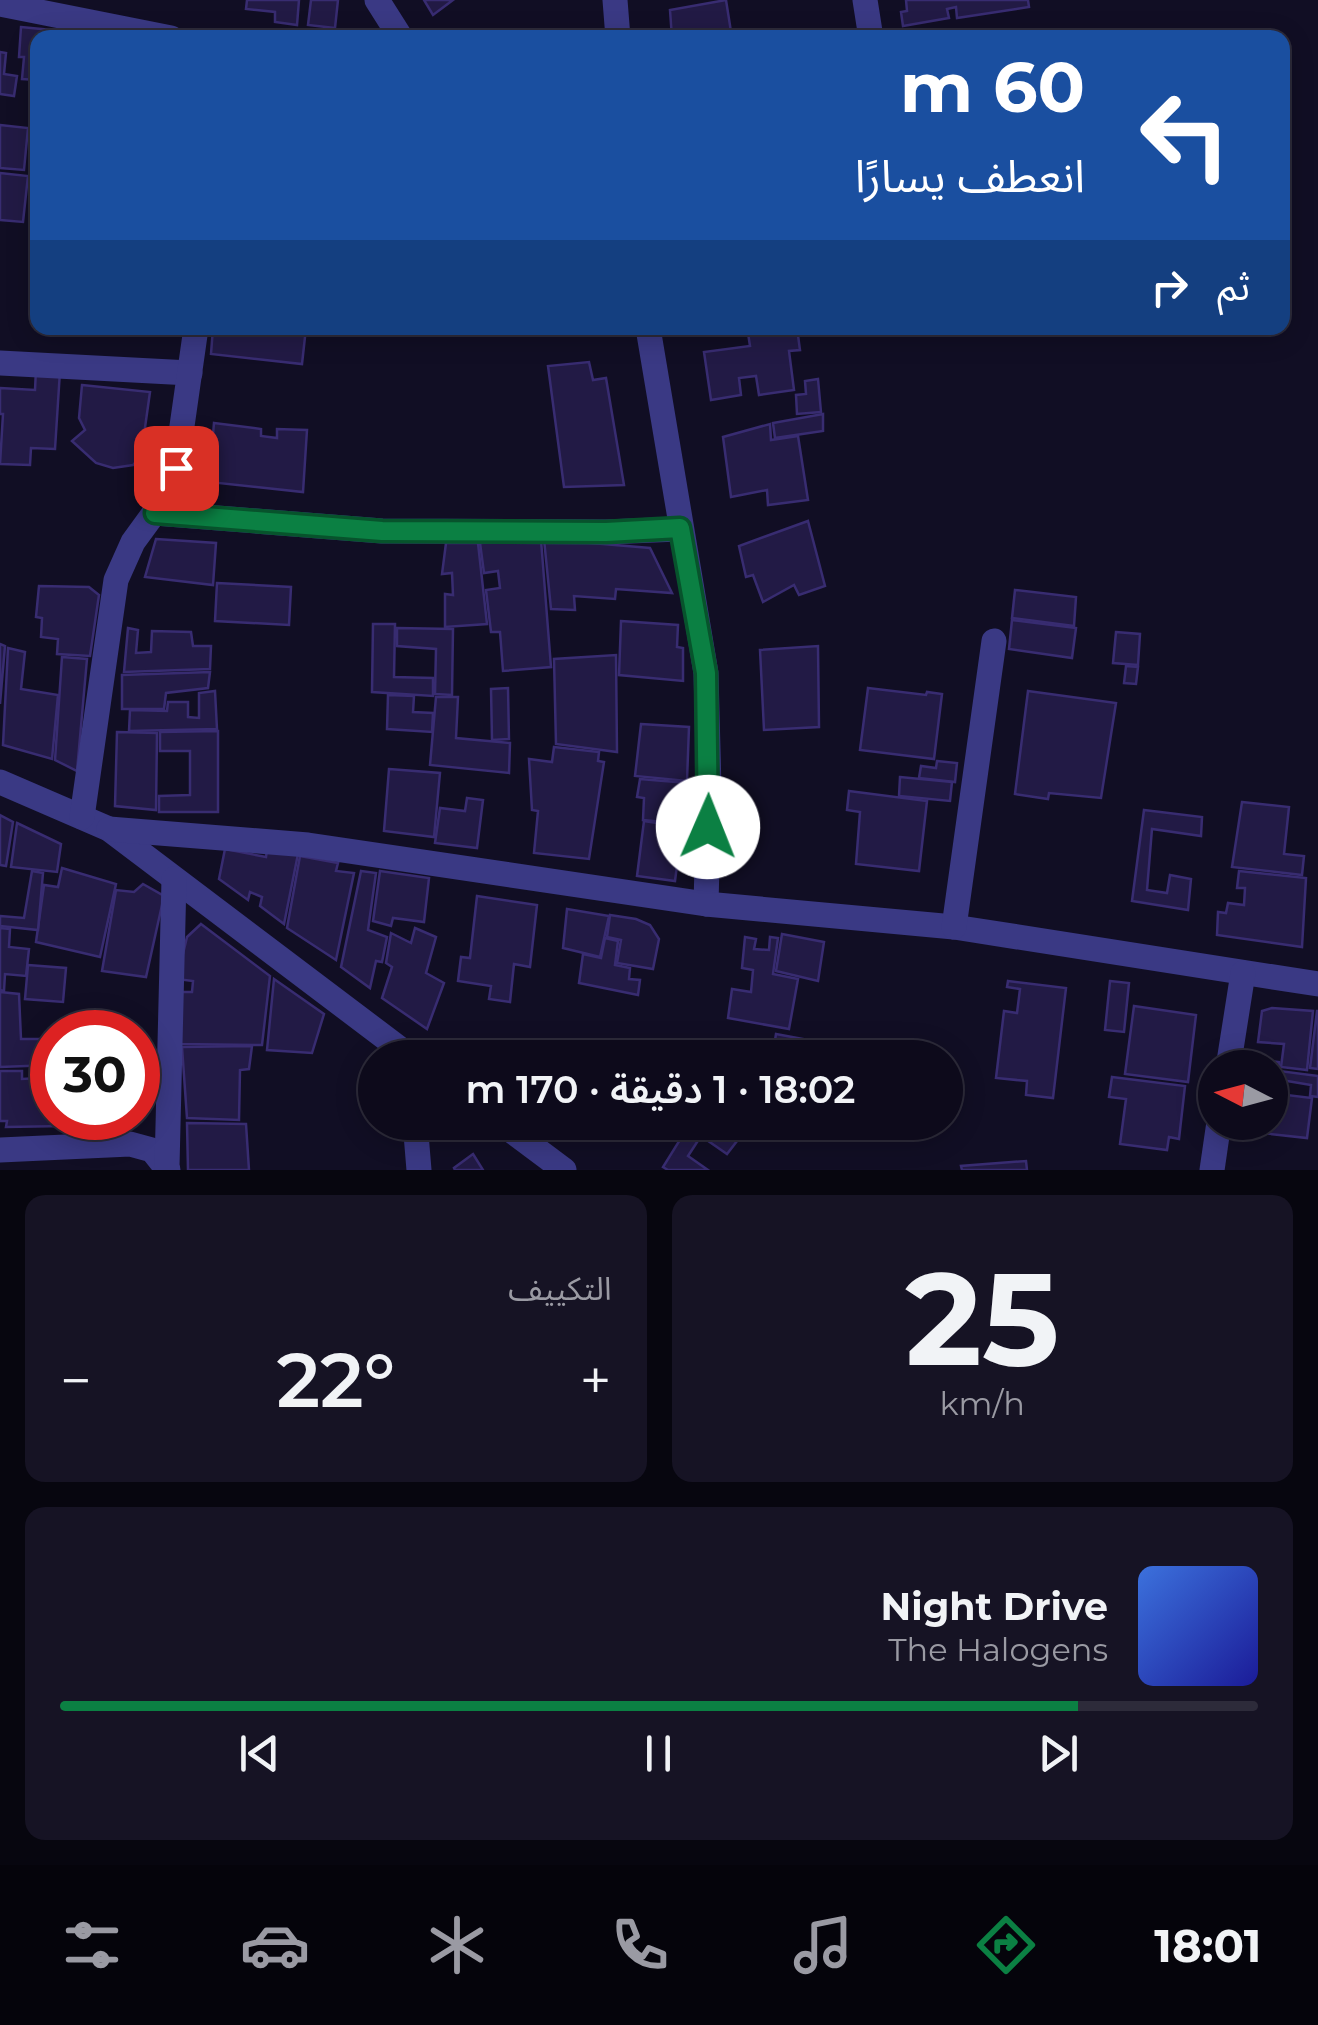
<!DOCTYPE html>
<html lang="ar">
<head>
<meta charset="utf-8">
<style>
  body { margin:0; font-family:Montserrat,"Noto Sans Arabic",sans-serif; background:#161324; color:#f1f3f6; direction:rtl; height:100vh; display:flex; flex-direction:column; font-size:38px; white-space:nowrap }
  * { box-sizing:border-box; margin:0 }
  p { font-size:32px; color:#9a9aa3 }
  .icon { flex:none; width:55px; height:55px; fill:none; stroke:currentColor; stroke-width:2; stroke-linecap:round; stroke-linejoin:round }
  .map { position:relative; height:1170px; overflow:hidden; direction:ltr }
  .details { display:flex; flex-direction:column; gap:25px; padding:25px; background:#07060f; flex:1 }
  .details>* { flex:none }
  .top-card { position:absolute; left:30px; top:30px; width:1260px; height:305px; border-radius:20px; box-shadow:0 5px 25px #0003,0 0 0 2px #2d2b3a; direction:rtl; background:#1a4fa0; color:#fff; overflow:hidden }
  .needle { width:65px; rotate:276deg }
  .controls { position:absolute; left:1198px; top:1050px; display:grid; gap:20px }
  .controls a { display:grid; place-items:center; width:90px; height:90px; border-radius:50%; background:#0d0a1b; box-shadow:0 5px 25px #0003,0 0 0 2px #2d2b3a; font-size:50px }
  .speed { position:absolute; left:30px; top:1010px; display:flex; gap:20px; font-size:50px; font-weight:700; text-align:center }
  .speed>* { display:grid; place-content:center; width:130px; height:130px; border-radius:50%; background:#0d0a1b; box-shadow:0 5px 25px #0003,0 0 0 2px #2d2b3a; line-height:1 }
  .speed .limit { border:15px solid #d22; background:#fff; color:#111 }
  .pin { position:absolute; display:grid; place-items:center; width:85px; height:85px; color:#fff; margin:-42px; border-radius:20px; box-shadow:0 5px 15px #0006 }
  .me { position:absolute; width:110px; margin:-55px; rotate:1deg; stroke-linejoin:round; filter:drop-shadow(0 0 8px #0008) }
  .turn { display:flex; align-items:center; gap:35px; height:210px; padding:0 40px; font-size:45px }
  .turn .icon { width:130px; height:130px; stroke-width:2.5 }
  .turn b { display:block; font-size:70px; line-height:85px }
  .then { display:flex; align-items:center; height:95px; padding:0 40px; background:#0003; gap:20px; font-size:38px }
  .big { font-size:75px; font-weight:600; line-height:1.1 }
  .details .tile { flex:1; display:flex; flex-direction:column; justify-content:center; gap:15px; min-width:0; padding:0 35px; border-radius:20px; background:#161324 }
  .details .dial { align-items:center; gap:0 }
  .dial b { font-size:130px; line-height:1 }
  .song { display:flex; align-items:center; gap:30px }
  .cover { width:120px; height:120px; border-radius:15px; background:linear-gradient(135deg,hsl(220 70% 55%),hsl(240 70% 35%)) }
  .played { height:10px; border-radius:5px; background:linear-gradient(90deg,#0b8043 85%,#2d2b3a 85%) }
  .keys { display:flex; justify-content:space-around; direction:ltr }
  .heat { display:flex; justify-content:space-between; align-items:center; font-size:55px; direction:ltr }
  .details .tiles { flex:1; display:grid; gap:25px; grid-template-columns:1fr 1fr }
  .tile:last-child { grid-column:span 2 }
  .trip { position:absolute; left:358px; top:1040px; width:605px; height:100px; border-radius:50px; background:#0d0a1b; box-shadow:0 5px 25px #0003,0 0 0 2px #2d2b3a; font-weight:600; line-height:100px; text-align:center; direction:rtl }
  .menu { display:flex; height:160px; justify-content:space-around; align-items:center; background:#05040b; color:#9a9aa3 }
  .menu .icon { width:70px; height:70px }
  .menu .current { color:#0b8043 }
  .menu b { font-size:45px; color:#f1f3f6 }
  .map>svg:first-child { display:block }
  .building { fill:#221a45; stroke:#382c71; stroke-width:2.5 }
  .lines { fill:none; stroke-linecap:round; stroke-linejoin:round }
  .minor { stroke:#3a3984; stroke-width:25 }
  .route-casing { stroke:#07532c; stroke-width:25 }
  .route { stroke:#0b8043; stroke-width:18 }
</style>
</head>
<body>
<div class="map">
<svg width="1318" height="1170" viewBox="0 0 1318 1170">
  <rect width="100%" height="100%" fill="#110e24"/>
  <g class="building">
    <polygon points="247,0 299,0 297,25 275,22 275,12 246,9"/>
    <polygon points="311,0 338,0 335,28 308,25"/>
    <polygon points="424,0 453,0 433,15"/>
    <polygon points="726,0 732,38 672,38 670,10"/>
    <polygon points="906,0 1028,0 1029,7 957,18 956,7 947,9 949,18 903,26 901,12 907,11"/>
    <polygon points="21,27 51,30 51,38 38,38 37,80 22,79 24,57 19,57"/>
    <polygon points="0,52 6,53 4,74 17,76 14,96 0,94"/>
    <polygon points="0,125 28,128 24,170 0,168"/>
    <polygon points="0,173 28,176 23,222 0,220"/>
    <polygon points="213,328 306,328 302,364 211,354"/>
    <polygon points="797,328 800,350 789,351 794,390 759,395 756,376 739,378 741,395 711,400 704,352 750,346 748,333"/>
    <polygon points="589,362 593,380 606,378 624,485 564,487 548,366"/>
    <polygon points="36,369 60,371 55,449 31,448 30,465 0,464 3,414 0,414 0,388 35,390"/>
    <polygon points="818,379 821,412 797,414 796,395 806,394 805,381"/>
    <polygon points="82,385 150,392 141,456 133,465 113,468 96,463 72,441 85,430 79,418"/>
    <polygon points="823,414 823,431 775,438 773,423"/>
    <polygon points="214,423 261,429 261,436 277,438 277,429 307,430 303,492 209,482"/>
    <polygon points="770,424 771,440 798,436 808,500 768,505 767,490 731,497 723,437"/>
    <polygon points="808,521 825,586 799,595 794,585 763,602 753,575 746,577 739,546"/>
    <polygon points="156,539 216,543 213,585 145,577"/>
    <polygon points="544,539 650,548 672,593 616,589 615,599 574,596 575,610 551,609"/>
    <polygon points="541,540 551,667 503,671 500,632 491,632 486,590 500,588 498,571 484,573 480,543"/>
    <polygon points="446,543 478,543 487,624 445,627 445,594 453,595 452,573 442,574"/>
    <polygon points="217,583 291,587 289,625 215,621"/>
    <polygon points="39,586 89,587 99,595 90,656 57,654 58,639 41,637 42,618 36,617"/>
    <polygon points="1015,590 1076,597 1074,626 1012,618"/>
    <polygon points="1012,620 1076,628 1072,658 1009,649"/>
    <polygon points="621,621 678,625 677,647 683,648 683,681 619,675"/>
    <polygon points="373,624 395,624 394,677 433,678 433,696 372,692"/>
    <polygon points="128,628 138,630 136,653 151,652 152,631 191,632 193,646 211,646 210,669 124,672"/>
    <polygon points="397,628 453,629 452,695 435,694 436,649 397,646"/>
    <polygon points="1116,632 1140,634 1138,665 1113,663"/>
    <polygon points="0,644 5,646 0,704"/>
    <polygon points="818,646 819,727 764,730 760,650"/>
    <polygon points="8,648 25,652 21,689 58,695 52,759 3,745"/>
    <polygon points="616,655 617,752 556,744 554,659"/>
    <polygon points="62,657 87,659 77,771 55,760"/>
    <polygon points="1126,666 1138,667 1136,684 1124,683"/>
    <polygon points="210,672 208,688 166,693 164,709 122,709 122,675"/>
    <polygon points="508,688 509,739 492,740 491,689"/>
    <polygon points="868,688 926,695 927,692 942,694 934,759 860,750"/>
    <polygon points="215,691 217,729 129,731 130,710 167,711 168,702 188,702 188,717 199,718 199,693"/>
    <polygon points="1028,691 1116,703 1101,798 1049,793 1048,799 1015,794"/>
    <polygon points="388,695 414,696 413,712 433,713 432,732 387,729"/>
    <polygon points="436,697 458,697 456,738 510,743 509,773 430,765"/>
    <polygon points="641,724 689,727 687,781 635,776"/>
    <polygon points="218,731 218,812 159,812 159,796 190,795 190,751 160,751 160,732"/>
    <polygon points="117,732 157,733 156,810 115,806"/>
    <polygon points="554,747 599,752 598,761 604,762 589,859 534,853 538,811 532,810 529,759 552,762"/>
    <polygon points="937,761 957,763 955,782 919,778 921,766 936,768"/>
    <polygon points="389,769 440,773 434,837 384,831"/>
    <polygon points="900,777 952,782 950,801 899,796"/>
    <polygon points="640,779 688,783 683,824 643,820 644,798 637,797"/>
    <polygon points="849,791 927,801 919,871 856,864 860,812 847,810"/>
    <polygon points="467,798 483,800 477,848 435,843 440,808 465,811"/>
    <polygon points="1242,802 1289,807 1284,854 1304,856 1302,875 1232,867"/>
    <polygon points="1144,810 1202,817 1201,836 1152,829 1147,890 1167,893 1170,875 1191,879 1188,910 1132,901"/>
    <polygon points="0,815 13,822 6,866 0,865"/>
    <polygon points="644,821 682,827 675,881 637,876"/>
    <polygon points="17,823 61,844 57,872 11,867"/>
    <polygon points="225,849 266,857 267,850 298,854 284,924 260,906 262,897 250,892 248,900 219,879"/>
    <polygon points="300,856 338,863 336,871 354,873 336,960 287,928"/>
    <polygon points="62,868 116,884 100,957 36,942 44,885 58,887"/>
    <polygon points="32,871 43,873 38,930 0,926 0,916 24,918"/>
    <polygon points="361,871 376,873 368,930 387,937 382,962 376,961 370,988 341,967"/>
    <polygon points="380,871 429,878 424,922 393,918 391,926 373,921"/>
    <polygon points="1239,871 1306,878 1302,947 1217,935 1218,912 1226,913 1228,903 1244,905 1245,888 1237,888"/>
    <polygon points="143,884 164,896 146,977 102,971 116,890 134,892"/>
    <polygon points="477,896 537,905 530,967 514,964 510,1002 489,999 491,986 458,981 461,957 470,958"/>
    <polygon points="567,909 609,916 600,957 563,948"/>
    <polygon points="610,915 636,919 650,925 659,939 653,969 617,963 621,940 607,937"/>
    <polygon points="201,924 270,976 262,1045 178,1044 180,992 192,992 193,981 177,979 187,937"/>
    <polygon points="0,928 10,929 9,947 29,949 26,976 5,974 4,991 0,990"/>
    <polygon points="415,928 436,937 426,973 444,983 427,1029 382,998 392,967 386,963 391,933 411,943"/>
    <polygon points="782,934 824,942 818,981 776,971"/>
    <polygon points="745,937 756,939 754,949 769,950 770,937 778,938 773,974 798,979 789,1029 728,1018 732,989 751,992 753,970 742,968"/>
    <polygon points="605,938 618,941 615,965 630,968 629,979 640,980 638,995 579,983 583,954 601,958"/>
    <polygon points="28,965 66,968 63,1002 25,999"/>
    <polygon points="274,979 324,1014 312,1053 267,1050"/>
    <polygon points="1008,981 1066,988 1053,1098 1026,1095 1027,1081 996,1078 1004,1011 1017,1013 1020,989 1007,987"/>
    <polygon points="1110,981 1129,983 1124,1032 1105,1030"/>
    <polygon points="0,992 19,994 21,1039 52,1039 52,1065 0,1067"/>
    <polygon points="1134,1006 1196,1015 1188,1082 1125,1074"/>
    <polygon points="1272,1008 1313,1011 1307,1070 1281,1067 1284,1044 1258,1042 1262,1011"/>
    <polygon points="1317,1011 1318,1011 1318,1069 1310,1068"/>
    <polygon points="776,1034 803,1039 800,1058 772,1058"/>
    <polygon points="252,1046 249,1069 240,1070 239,1120 187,1118 182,1047"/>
    <polygon points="1253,1059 1279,1062 1279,1071 1318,1076 1318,1097 1310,1096 1311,1085 1281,1080 1279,1088 1270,1087 1270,1068 1252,1068"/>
    <polygon points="39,1070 52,1070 52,1118 65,1118 65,1126 6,1127 7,1121 0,1121 0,1071 22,1071 22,1079 39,1078"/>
    <polygon points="1112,1077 1185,1086 1179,1139 1169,1137 1167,1150 1120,1144 1126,1099 1109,1097"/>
    <polygon points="1270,1093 1312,1098 1307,1138 1262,1133 1263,1122 1270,1122"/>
    <polygon points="571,1122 599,1122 591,1138"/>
    <polygon points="691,1122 708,1122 737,1141 727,1154 701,1136 688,1156 708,1170 668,1170 663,1167"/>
    <polygon points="187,1123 246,1124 249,1170 188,1170"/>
    <polygon points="473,1154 483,1170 455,1170 454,1168"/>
    <polygon points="1026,1161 1027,1170 962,1170 961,1166"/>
  </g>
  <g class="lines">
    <g class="minor">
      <polyline points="377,0 401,38"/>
      <polyline points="615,0 618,38"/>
      <polyline points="865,0 871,38"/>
      <polyline points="0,4 171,38"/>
      <polyline points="648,328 706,673 709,788 706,904"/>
      <polyline points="0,363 190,373"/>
      <polyline points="155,513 382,531 606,532 679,529"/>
      <polyline points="0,782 109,829 412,1058"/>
      <polyline points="82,817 116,580 133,542 168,494 176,468 196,328"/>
      <polyline points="109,829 308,845 706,904 954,927 1318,984"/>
      <polyline points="954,927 994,641"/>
      <polyline points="1228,1068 1243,973"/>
      <polyline points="415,1122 419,1170"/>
      <polyline points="500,1122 564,1170"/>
      <polyline points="0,1150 130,1144 152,1150 168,1170"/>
      <polyline points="167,1167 174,879"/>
      <polyline points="1212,1170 1219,1122"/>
    </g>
  </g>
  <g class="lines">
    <g class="route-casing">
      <polyline id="route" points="176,468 168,494 155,513 382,531 606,532 680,528 706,673 708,827"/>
    </g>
    <use href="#route" class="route"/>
  </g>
</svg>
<div class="controls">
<a><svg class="needle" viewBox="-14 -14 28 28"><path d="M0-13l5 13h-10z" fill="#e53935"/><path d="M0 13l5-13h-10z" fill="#9a9aa3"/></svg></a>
</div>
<div class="speed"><div class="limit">30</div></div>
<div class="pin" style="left:176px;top:468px;background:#d93025"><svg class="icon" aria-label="arrive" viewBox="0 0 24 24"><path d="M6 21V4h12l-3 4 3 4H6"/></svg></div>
<svg class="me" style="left:708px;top:827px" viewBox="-20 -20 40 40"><circle r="19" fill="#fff"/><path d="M0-13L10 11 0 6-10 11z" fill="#0b8043"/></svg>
<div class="trip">18:02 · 1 دقيقة · 170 m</div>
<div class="top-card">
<div class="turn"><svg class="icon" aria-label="left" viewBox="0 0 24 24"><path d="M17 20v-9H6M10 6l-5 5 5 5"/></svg><div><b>60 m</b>انعطف يسارًا</div></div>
<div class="then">ثم<svg class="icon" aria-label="right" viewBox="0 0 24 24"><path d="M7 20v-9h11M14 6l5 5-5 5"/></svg></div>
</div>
</div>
<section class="details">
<div class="tiles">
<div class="tile dial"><b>25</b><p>km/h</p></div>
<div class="tile"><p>التكييف</p>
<div class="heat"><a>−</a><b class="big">22°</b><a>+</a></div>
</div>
<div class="tile">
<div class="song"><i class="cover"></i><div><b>Night Drive</b><p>The Halogens</p></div></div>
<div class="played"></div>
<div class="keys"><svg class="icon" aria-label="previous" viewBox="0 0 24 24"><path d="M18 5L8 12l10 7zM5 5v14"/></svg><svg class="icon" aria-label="pause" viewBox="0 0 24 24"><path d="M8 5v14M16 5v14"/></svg><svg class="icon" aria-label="next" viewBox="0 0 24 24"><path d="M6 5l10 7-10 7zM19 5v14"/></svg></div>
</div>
</div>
</section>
<nav class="menu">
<b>18:01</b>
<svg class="icon current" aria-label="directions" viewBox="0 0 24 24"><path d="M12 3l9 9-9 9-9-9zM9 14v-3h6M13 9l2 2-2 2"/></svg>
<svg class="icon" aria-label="music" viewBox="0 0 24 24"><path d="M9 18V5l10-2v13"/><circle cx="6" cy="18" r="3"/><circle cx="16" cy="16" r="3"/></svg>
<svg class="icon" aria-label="phone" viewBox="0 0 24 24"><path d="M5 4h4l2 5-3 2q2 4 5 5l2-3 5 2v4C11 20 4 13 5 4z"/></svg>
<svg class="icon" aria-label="climate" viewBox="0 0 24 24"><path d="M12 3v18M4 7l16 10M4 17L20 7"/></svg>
<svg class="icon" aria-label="car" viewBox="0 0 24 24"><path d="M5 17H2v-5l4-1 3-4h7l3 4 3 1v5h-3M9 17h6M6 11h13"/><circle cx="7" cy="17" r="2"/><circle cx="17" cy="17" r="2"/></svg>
<svg class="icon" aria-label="filters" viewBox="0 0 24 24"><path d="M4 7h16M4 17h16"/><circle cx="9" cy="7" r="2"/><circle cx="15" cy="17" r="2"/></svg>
</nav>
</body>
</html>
